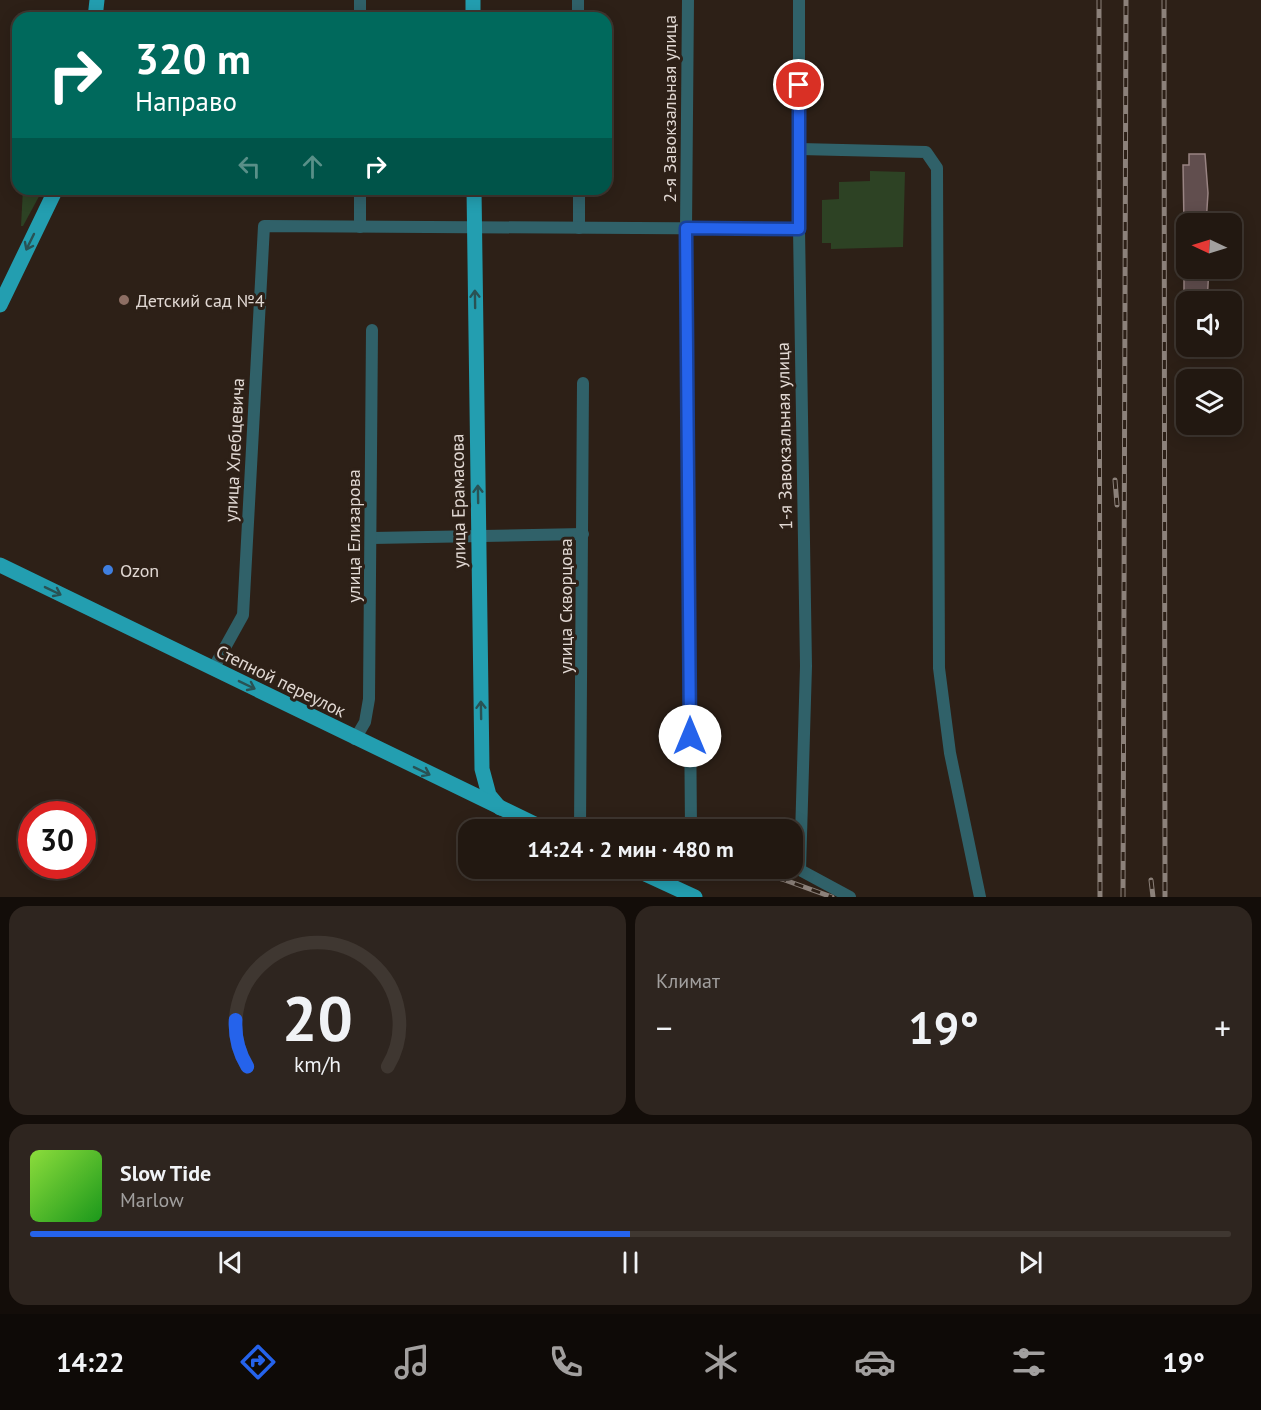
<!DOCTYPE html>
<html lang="ru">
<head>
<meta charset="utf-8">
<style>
  body { margin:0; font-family:"PT Sans",sans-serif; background:#2e251f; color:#f1f3f6; height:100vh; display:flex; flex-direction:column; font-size:22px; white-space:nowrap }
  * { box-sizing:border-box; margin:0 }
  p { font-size:20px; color:#a2a09f }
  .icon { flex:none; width:33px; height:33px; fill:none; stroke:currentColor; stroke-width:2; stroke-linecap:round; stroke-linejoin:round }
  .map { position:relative; height:897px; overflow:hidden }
  .details { display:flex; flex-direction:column; gap:9px; padding:9px; background:#130d09; flex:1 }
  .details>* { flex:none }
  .banner { position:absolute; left:12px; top:12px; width:600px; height:183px; border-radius:18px; box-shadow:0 3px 15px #0003,0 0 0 2px #3f3731; background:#00695c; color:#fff; overflow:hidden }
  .needle { width:39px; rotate:274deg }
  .controls { position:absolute; left:1176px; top:213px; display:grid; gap:12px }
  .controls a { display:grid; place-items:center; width:66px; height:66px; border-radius:12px; background:#221811; box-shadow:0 3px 15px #0003,0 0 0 2px #3f3731; font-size:30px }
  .speed { position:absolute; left:18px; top:801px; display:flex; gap:12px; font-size:30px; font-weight:700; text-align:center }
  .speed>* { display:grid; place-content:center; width:78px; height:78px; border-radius:50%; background:#221811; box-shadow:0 3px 15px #0003,0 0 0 2px #3f3731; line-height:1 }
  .speed .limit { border:9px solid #d22; background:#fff; color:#111 }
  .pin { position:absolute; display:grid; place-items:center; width:51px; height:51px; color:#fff; margin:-26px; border:3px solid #fff; border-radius:50%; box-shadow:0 2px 6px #0007 }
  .me { position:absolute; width:66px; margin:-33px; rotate:0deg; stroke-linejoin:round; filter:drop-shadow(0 0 4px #0008) }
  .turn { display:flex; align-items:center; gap:21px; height:126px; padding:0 24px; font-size:27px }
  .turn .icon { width:78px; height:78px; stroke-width:2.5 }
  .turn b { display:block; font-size:42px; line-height:51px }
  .lanes { display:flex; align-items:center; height:57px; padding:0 24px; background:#0003; justify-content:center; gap:30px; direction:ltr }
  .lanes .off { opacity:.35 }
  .big { font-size:45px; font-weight:600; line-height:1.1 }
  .details .widget { flex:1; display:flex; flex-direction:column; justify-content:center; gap:9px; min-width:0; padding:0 21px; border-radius:18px; background:#2e251f }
  .details .dial { align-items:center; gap:0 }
  .dial svg { height:156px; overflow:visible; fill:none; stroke:#3f3731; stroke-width:7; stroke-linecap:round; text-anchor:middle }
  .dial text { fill:#f1f3f6; stroke:none }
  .song { display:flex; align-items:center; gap:18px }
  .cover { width:72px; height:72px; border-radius:9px; background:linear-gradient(135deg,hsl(90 70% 55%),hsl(120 70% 35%)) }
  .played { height:6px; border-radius:3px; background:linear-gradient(90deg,#2563eb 50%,#3f3731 50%) }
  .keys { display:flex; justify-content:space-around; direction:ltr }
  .heat { display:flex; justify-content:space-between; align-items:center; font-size:33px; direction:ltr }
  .details .tiles { flex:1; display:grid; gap:9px; grid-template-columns:1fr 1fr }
  .widget:last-child { grid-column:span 2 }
  .trip { position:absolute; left:458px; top:819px; width:345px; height:60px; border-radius:18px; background:#221811; box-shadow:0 3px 15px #0003,0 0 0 2px #3f3731; font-weight:600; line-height:60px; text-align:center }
  .dock { display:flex; height:96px; justify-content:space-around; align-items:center; background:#0e0a07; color:#a2a09f }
  .dock .icon { width:42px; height:42px }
  .dock .selected { color:#2563eb }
  .dock b { font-size:27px; color:#f1f3f6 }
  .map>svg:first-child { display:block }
  .green { fill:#2d4224 }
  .building { fill:#614e4e; stroke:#998483; stroke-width:1.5 }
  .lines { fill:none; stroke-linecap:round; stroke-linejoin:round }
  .minor { stroke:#306169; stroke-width:12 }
  .primary { stroke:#239eb0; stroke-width:15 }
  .rail-casing { stroke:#8c817a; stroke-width:5 }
  .rail { stroke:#2d2017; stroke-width:3; stroke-dasharray:9; stroke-linecap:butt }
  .oneway { stroke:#295254 }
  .route-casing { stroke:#184099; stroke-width:15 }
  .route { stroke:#2563eb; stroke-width:10 }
  .education-dot { fill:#8d6e63; stroke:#2d2017; stroke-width:2 }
  .shop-dot { fill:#3f7fe0; stroke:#2d2017; stroke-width:2 }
  .labels { text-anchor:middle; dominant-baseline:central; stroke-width:6; stroke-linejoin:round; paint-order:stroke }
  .street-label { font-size:18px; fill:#e1d8d3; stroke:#2d2017 }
  .poi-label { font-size:18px; fill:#e1d8d3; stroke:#2d2017; text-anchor:start }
</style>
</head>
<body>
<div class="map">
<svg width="1261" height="897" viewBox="0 0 1261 897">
  <rect width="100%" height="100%" fill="#2d2017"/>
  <g class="green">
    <polygon points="870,171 905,172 903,247 831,249 831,243 822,243 822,200 839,199 839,182 870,181"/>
    <polygon points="23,189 43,189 23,226 21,226"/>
  </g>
  <g class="building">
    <polygon points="1189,154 1205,154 1208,193 1206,224 1184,224 1183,165 1189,165"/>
    <polygon points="1184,268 1209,268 1207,302 1184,302"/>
  </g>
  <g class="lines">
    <g class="minor">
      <polyline points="578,0 578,18"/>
      <polyline points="688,0 686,228 691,830"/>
      <polyline points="799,0 799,229 806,666 800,870"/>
      <polyline points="360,18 360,0"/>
      <polyline points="800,149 926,152 937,168 939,668 950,753 980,897"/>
      <polyline points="360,189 360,227"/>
      <polyline points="579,189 579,228"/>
      <polyline points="372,538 583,534"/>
      <polyline points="213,669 243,615 264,226 799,229"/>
      <polyline points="355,739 365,722 369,699 372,330"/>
      <polyline points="580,830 583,383"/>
      <polyline points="790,868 800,870 850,897"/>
    </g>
    <g class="primary">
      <polyline points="473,0 473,18"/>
      <polyline points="95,18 97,0"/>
      <polyline points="474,189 482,769 489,795 500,808"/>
      <polyline points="0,305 56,189"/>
      <polyline points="0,565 547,830"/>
      <polyline points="632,868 695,897"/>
    </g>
    <g class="rail-casing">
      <g id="rail">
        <polyline points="1099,0 1100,897"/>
        <polyline points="1164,0 1165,897"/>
        <polyline points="1115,480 1117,505"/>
        <polyline points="743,868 782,879 832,897"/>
        <polyline points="1151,880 1153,897"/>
        <polyline points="1123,897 1126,0"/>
      </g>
    </g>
    <use href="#rail" class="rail"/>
  </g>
  <defs><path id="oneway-shaft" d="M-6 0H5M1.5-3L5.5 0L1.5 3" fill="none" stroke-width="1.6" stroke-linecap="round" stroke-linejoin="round" transform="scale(1.5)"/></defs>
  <g class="oneway">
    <use href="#oneway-shaft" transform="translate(30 242) rotate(116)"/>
    <use href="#oneway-shaft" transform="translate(475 299) rotate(-91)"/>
    <use href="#oneway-shaft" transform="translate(478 494) rotate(-91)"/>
    <use href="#oneway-shaft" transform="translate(53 591) rotate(26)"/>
    <use href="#oneway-shaft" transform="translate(247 685) rotate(26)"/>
    <use href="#oneway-shaft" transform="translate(481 710) rotate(-91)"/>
    <use href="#oneway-shaft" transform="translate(422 771) rotate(26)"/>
  </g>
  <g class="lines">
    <g class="route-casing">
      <polyline id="route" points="690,736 686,228 799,229 799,85"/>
    </g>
    <use href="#route" class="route"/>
  </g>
  <circle class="education-dot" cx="124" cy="300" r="6"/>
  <circle class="shop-dot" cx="108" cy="570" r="6"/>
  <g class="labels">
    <g class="street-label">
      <text transform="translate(669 109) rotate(-90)">2-я Завокзальная улица</text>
      <text transform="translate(784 436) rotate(-91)">1-я Завокзальная улица</text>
      <text transform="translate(234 450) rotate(-87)">улица Хлебцевича</text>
      <text transform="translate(458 501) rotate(-91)">улица Ерамасова</text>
      <text transform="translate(353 536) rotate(-90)">улица Елизарова</text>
      <text transform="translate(565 606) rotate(-90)">улица Скворцова</text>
      <text transform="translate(281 681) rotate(26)">Степной переулок</text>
    </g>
    <g class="poi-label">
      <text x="136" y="300">Детский сад №4</text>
      <text x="120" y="570">Ozon</text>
    </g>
  </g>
</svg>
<div class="controls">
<a><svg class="needle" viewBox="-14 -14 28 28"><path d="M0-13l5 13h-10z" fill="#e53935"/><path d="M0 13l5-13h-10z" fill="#a2a09f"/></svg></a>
<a><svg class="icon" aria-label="sound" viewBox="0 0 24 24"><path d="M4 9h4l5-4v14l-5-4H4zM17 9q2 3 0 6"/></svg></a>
<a><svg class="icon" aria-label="layers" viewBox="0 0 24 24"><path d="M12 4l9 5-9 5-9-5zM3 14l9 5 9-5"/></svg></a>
</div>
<div class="speed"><div class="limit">30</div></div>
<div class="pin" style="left:799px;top:85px;background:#d93025"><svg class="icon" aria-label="arrive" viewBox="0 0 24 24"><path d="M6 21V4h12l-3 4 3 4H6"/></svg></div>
<svg class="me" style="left:690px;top:736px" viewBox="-20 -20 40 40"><circle r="19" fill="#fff"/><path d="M0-13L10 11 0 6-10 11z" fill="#2563eb"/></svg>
<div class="trip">14:24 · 2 мин · 480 m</div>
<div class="banner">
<div class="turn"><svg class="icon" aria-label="right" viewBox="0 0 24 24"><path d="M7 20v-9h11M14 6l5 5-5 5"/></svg><div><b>320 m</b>Направо</div></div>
<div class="lanes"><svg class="icon off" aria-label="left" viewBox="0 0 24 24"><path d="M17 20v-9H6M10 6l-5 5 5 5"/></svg><svg class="icon off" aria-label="ahead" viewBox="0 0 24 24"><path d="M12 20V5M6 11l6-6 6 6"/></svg><svg class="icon" aria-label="right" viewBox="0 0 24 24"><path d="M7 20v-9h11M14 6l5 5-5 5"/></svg></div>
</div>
</div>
<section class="details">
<div class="tiles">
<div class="widget dial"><svg viewBox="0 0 100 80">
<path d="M14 69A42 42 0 1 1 86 69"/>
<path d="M14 69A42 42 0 0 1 8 45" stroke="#2563eb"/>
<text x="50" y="56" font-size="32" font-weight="700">20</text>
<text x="50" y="72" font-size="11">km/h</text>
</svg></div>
<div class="widget"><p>Климат</p>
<div class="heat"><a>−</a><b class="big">19°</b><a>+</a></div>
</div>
<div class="widget">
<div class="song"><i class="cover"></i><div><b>Slow Tide</b><p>Marlow</p></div></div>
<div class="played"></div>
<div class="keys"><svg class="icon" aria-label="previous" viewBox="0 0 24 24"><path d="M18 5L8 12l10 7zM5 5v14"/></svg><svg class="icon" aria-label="pause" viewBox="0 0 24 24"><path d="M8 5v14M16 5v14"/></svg><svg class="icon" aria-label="next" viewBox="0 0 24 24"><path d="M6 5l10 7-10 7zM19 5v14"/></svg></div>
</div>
</div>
</section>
<nav class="dock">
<b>14:22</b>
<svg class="icon selected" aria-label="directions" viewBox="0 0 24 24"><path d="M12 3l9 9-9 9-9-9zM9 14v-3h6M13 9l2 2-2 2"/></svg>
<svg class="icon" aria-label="music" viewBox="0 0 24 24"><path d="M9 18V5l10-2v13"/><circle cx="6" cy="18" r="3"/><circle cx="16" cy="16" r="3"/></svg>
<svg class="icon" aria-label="phone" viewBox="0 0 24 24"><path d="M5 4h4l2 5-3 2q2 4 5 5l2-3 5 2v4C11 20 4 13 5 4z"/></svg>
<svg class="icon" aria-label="climate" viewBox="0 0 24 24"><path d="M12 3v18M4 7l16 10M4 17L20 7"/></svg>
<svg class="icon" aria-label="car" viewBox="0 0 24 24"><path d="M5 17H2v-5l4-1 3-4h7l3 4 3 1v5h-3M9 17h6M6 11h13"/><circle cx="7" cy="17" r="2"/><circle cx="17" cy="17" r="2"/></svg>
<svg class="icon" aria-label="filters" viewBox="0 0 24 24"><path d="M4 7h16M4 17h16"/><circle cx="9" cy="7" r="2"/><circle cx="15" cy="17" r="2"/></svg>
<b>19°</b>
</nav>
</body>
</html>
